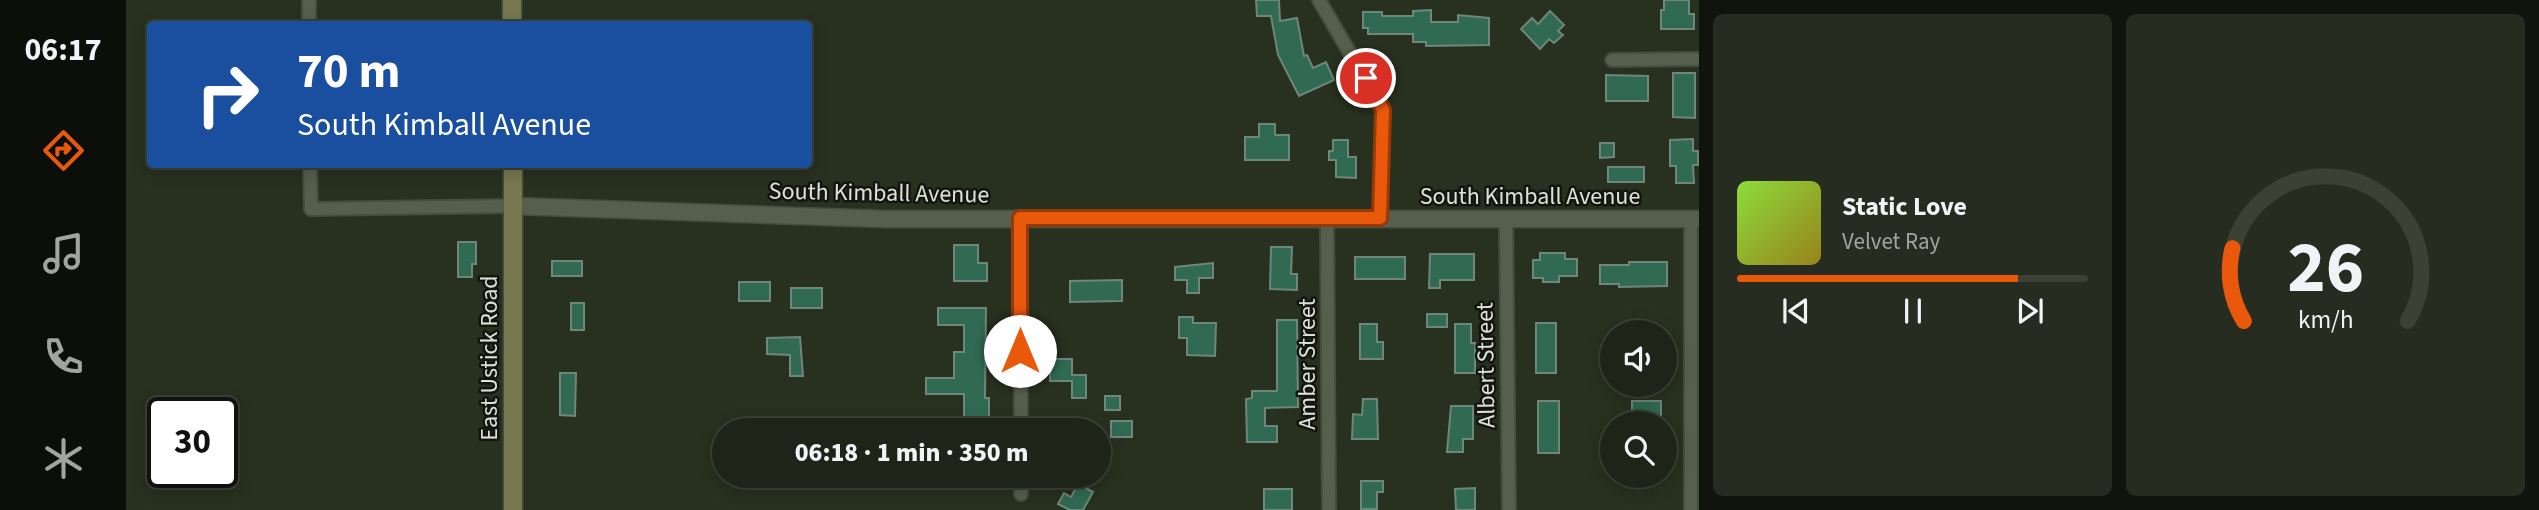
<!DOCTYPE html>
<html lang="en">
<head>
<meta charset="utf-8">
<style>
  body { margin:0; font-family:"Source Sans 3",sans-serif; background:#262c20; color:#f1f3f6; height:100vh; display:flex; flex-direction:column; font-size:26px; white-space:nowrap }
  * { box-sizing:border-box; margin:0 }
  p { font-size:23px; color:#a1a4a1 }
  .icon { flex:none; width:38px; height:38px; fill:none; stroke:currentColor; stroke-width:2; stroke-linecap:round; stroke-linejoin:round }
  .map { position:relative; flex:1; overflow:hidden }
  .side { display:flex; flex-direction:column; gap:14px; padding:14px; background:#10140d; width:840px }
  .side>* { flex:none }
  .guide { position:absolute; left:21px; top:21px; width:665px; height:147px; border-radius:7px; box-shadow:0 4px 18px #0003,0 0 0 2px #3c4136; background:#1a4fa0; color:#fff; overflow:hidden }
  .tools { position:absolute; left:1474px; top:320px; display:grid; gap:14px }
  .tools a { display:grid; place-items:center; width:77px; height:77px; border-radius:50%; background:#1e2417; box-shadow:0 4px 18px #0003,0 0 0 2px #3c4136; font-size:35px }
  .speed { position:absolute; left:21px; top:397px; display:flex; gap:14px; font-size:35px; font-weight:700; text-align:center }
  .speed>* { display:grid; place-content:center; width:91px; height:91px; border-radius:50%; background:#1e2417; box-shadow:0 4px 18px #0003,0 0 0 2px #3c4136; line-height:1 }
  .speed .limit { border:4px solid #111; border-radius:10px; background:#fff; color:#111 }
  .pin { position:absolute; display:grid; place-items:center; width:60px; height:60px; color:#fff; margin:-30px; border:4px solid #fff; border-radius:50%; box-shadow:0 2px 7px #0007 }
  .me { position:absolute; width:77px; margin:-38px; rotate:0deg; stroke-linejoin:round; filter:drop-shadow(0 0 5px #0008) }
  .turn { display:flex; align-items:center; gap:24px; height:147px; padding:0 35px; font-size:32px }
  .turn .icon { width:91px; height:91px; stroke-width:2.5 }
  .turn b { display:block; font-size:49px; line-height:60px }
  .side .widget { flex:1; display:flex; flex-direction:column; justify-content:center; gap:10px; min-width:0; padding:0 24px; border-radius:10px; background:#262c20 }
  .side .dial { align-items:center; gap:0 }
  .dial svg { height:182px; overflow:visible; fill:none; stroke:#3c4136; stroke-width:7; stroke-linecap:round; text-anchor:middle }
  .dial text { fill:#f1f3f6; stroke:none }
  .song { display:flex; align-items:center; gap:21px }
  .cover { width:84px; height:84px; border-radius:10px; background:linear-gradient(135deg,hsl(90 70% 55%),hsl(50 70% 35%)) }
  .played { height:7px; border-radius:4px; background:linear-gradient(90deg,#ea580c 80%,#3c4136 80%) }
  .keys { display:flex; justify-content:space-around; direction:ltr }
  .side .tiles { flex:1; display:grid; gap:14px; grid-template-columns:repeat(2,1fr) }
  .trip { position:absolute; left:586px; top:418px; width:399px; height:70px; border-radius:35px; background:#1e2417; box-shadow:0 4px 18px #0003,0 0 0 2px #3c4136; font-weight:800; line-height:70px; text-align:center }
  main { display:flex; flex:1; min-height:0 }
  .tab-bar { display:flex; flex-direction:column; width:126px; justify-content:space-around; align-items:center; background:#0c0e09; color:#a1a4a1 }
  .tab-bar .icon { width:49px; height:49px }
  .tab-bar .selected { color:#ea580c }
  .tab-bar b { font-size:32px; color:#f1f3f6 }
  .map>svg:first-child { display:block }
  .building { fill:#306a52; stroke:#6f867b; stroke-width:2 }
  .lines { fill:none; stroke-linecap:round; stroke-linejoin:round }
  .minor-casing { stroke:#454d3e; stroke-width:16 }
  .tertiary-casing { stroke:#454d3e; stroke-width:19 }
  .secondary-casing { stroke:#454d3e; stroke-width:21 }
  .minor { stroke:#565f4d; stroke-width:12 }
  .tertiary { stroke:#565f4d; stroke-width:16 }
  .secondary { stroke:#777750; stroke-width:18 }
  .route-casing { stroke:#983908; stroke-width:18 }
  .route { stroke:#ea580c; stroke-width:12 }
  .labels { text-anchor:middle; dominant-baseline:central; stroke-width:5; stroke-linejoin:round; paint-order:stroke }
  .street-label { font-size:24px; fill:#dde2d8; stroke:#13160f }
</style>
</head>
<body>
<main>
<nav class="tab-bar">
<b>06:17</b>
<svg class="icon selected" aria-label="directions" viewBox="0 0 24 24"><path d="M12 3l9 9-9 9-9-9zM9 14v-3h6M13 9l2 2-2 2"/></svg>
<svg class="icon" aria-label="music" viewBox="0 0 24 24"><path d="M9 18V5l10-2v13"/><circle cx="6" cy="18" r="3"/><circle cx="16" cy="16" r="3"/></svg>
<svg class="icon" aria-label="phone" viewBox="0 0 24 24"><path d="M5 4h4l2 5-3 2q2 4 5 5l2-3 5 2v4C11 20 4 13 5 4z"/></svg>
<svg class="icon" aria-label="climate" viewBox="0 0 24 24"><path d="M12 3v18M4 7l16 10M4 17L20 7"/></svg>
</nav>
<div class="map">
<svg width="1573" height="510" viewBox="0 0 1573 510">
  <rect width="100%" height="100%" fill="#28301f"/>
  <g class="building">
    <polygon points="1130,0 1153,0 1154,21 1171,18 1178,56 1181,55 1187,68 1200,62 1208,80 1173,96 1152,55 1145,16 1131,16"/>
    <polygon points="1538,0 1563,0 1563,14 1568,14 1568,29 1535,29 1535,10 1538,10"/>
    <polygon points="1305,10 1305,22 1332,22 1332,15 1363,18 1363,45 1300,46 1300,42 1287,42 1287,34 1242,34 1242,28 1237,28 1237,12 1256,12 1256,16 1287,16 1287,11"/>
    <polygon points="1424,11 1438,25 1432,31 1437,35 1428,43 1423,39 1414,49 1395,29 1406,18 1412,24"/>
    <polygon points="1547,73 1569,73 1569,118 1547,117"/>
    <polygon points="1480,75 1522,76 1522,101 1480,101"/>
    <polygon points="1133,124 1149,124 1149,135 1163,135 1163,160 1119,160 1119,137 1133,137"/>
    <polygon points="1567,139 1567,151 1572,151 1572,165 1567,165 1568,183 1550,183 1550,166 1544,166 1544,140"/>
    <polygon points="1207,140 1222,140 1222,157 1230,157 1230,178 1210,177 1210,160 1203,160 1203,151 1207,151"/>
    <polygon points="1474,143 1488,143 1488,157 1474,158"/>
    <rect x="1482" y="167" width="36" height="15"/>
    <polygon points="332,242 350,242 350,264 346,264 346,277 332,277"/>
    <polygon points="828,245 852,245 852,263 861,263 861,281 828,281"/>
    <polygon points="1145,247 1166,247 1165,274 1171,274 1171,290 1144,289"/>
    <polygon points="1414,253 1439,253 1439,259 1451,259 1451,276 1433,276 1433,282 1417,282 1417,278 1407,278 1407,260 1414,260"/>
    <polygon points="1304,254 1348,254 1348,280 1314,280 1314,288 1303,288"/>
    <rect x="1229" y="257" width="50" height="22"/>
    <rect x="426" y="261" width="30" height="15"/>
    <polygon points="1503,262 1541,262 1541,286 1493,287 1493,284 1474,284 1474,265 1503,265"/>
    <polygon points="1087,263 1087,278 1073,278 1073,293 1061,293 1061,280 1049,280 1049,267"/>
    <polygon points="996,280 996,301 944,302 944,281"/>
    <rect x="613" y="282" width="31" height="19"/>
    <rect x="665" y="288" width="31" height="20"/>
    <rect x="445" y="303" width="13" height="27"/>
    <polygon points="812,308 860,308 859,398 863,398 863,428 838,430 838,394 800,394 800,378 828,378 828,352 838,352 838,325 812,325"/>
    <rect x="1301" y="314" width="20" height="13"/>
    <polygon points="1053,317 1067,317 1067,323 1090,323 1089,356 1061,355 1061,338 1053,338"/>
    <polygon points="1151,320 1171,320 1172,407 1139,408 1139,426 1151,426 1151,442 1121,442 1120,399 1126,398 1126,391 1151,391"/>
    <rect x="1410" y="323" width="20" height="50"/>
    <polygon points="1234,324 1251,324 1251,342 1257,342 1257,359 1234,359"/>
    <polygon points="1329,324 1345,324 1345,343 1349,343 1349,373 1329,373"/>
    <polygon points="674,337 677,376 664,376 664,355 641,354 641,338"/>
    <polygon points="924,359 946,359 946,375 960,375 960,398 946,398 946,381 924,381"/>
    <polygon points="434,373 450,373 449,416 434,415"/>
    <rect x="979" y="396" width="15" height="14"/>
    <polygon points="1237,399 1251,399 1252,439 1226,439 1227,414 1236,415"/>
    <rect x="1412" y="401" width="21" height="52"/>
    <polygon points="1506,401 1535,401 1535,421 1506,424"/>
    <polygon points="1325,406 1347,406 1347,439 1337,439 1337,452 1321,452"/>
    <rect x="985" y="421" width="21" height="16"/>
    <polygon points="809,476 844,476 844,489 801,489 801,477"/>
    <polygon points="1235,481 1257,481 1257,492 1251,492 1251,509 1235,509"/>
    <polygon points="952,484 967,492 957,510 944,510 932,504 938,493 945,497"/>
    <polygon points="1349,488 1349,510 1330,510 1329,489"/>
    <rect x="1138" y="489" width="28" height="21"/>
  </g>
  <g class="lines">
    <g class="minor-casing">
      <g id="minor">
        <polyline points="183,0 183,24"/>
        <polyline points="1193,0 1257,110 1254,218"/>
        <polyline points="1486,60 1573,59"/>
        <polyline points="184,164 185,209 388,206"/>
        <polyline points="894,218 895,430"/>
        <polyline points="1201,218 1203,510"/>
        <polyline points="1380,219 1383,510"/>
        <polyline points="1565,219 1565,510"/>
        <polyline points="895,476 895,494"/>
      </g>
    </g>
    <g class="tertiary-casing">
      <polyline id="tertiary" points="388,206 759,219 1573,219"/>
    </g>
    <g class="secondary-casing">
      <g id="secondary">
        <polyline points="386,0 386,24"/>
        <polyline points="387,510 387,164"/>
      </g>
    </g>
    <use href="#minor" class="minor"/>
    <use href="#tertiary" class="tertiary"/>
    <use href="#secondary" class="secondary"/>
  </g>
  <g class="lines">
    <g class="route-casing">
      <polyline id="route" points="894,351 894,218 1254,218 1257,110 1240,78"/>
    </g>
    <use href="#route" class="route"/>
  </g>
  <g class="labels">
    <g class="street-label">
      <text transform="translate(753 193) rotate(1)">South Kimball Avenue</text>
      <text x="1404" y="196">South Kimball Avenue</text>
      <text transform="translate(363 358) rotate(-90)">East Ustick Road</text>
      <text transform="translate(1181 364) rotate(-90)">Amber Street</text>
      <text transform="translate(1360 365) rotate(-91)">Albert Street</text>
    </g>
  </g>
</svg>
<div class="tools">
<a><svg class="icon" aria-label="sound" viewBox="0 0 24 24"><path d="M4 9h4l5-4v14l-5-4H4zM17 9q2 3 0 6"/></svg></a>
<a><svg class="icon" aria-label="search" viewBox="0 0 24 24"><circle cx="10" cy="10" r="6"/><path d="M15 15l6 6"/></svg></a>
</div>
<div class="speed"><div class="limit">30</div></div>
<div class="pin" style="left:1240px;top:78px;background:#d93025"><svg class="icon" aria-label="arrive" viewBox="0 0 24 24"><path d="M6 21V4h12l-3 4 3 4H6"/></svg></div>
<svg class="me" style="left:894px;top:351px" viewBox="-20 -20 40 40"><circle r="19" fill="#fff"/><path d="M0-13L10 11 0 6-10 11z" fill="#ea580c"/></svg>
<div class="trip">06:18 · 1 min · 350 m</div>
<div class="guide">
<div class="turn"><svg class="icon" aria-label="right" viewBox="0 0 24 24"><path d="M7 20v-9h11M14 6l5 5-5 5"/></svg><div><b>70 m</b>South Kimball Avenue</div></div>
</div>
</div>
<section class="side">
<div class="tiles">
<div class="widget">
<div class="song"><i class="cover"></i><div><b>Static Love</b><p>Velvet Ray</p></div></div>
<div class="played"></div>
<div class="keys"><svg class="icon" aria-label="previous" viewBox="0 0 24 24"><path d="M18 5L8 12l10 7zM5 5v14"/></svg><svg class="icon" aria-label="pause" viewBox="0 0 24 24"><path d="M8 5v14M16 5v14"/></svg><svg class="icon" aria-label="next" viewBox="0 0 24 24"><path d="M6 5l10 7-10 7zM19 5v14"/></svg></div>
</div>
<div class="widget dial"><svg viewBox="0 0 100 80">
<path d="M14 69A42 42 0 1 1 86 69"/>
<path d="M14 69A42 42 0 0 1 9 37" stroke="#ea580c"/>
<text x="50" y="56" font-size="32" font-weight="700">26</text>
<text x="50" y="72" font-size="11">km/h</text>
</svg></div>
</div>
</section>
</main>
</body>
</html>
